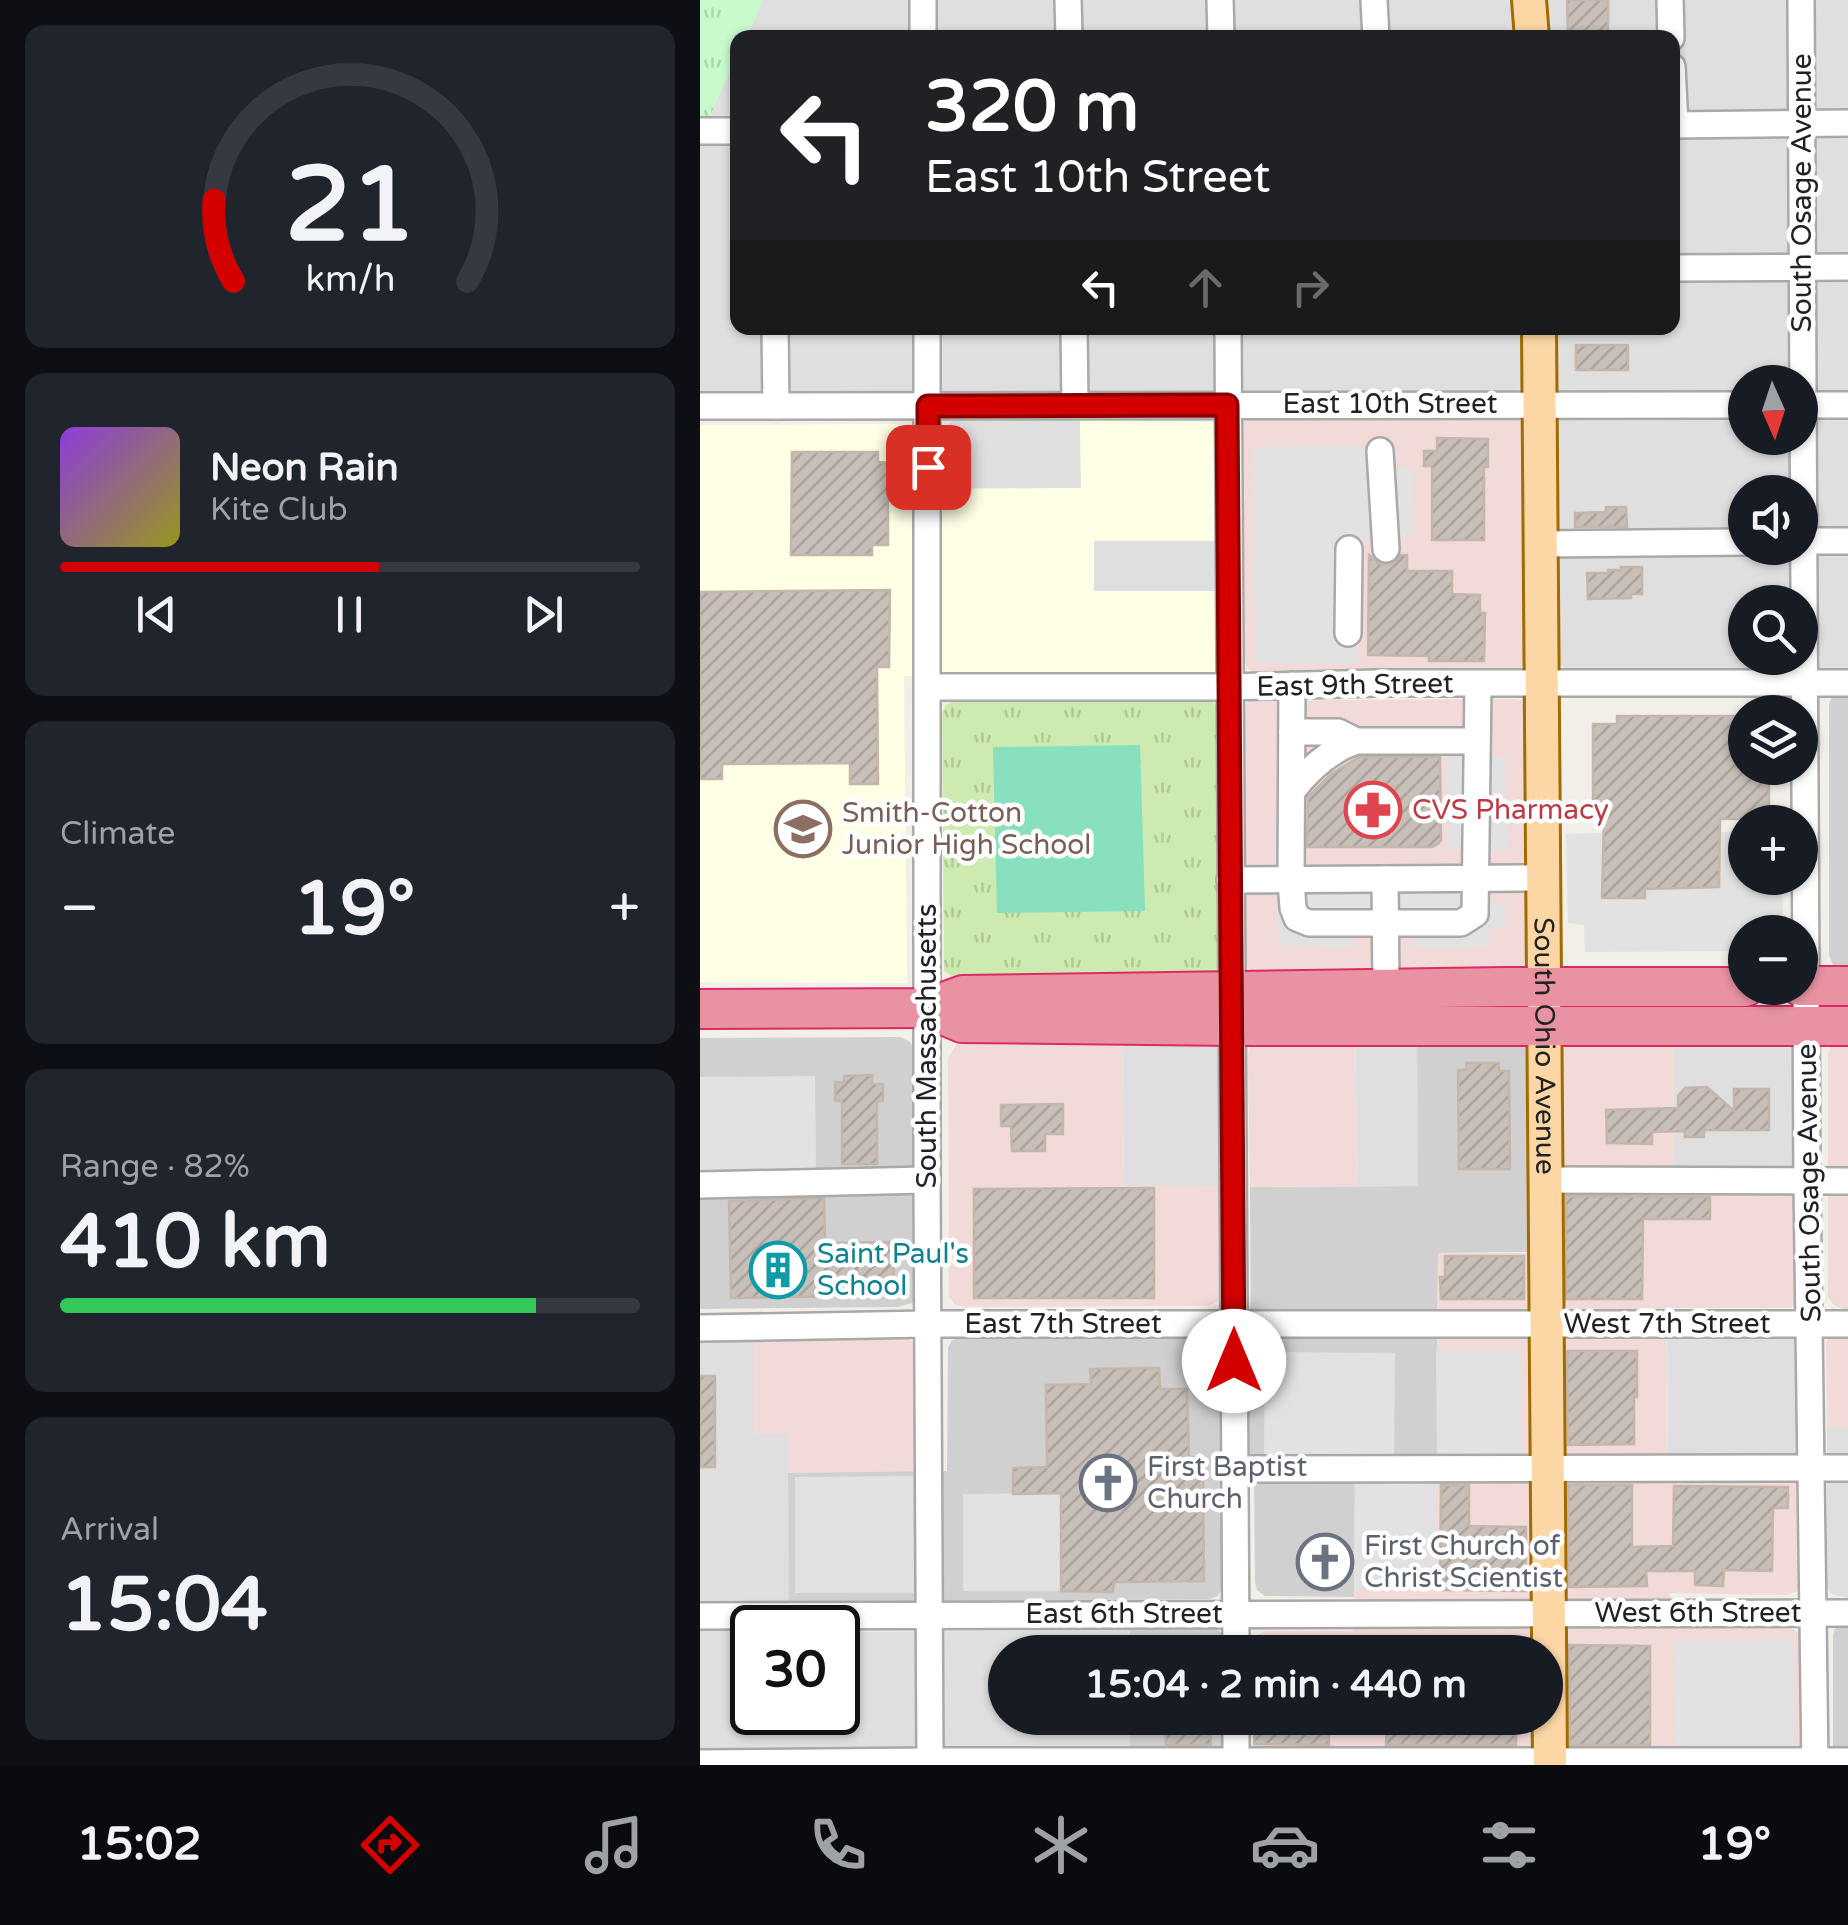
<!DOCTYPE html>
<html lang="en">
<head>
<meta charset="utf-8">
<style>
  body { margin:0; font-family:"Varela Round",sans-serif; background:#20242c; color:#f1f3f6; height:100vh; display:flex; flex-direction:column; font-size:38px; white-space:nowrap }
  * { box-sizing:border-box; margin:0 }
  p { font-size:32px; color:#9ea1a6 }
  .icon { flex:none; width:55px; height:55px; fill:none; stroke:currentColor; stroke-width:2; stroke-linecap:round; stroke-linejoin:round }
  .map { position:relative; flex:1; overflow:hidden }
  .details { display:flex; flex-direction:column; gap:25px; padding:25px; background:#0d0f14; width:700px }
  .details>* { flex:none }
  .hud { position:absolute; left:30px; top:30px; width:950px; height:305px; border-radius:20px; box-shadow:0 2px 8px #0004; background:#202124; color:#fff; overflow:hidden }
  .needle { width:65px; rotate:177deg }
  .controls { position:absolute; left:1028px; top:365px; display:grid; gap:20px }
  .controls a { display:grid; place-items:center; width:90px; height:90px; border-radius:50%; background:#171b24; box-shadow:0 2px 8px #0004; font-size:50px }
  .speed { position:absolute; left:30px; top:1605px; display:flex; gap:20px; font-size:50px; font-weight:700; text-align:center }
  .speed>* { display:grid; place-content:center; width:130px; height:130px; border-radius:50%; background:#171b24; box-shadow:0 2px 8px #0004; line-height:1 }
  .speed .limit { border:5px solid #111; border-radius:15px; background:#fff; color:#111 }
  .pin { position:absolute; display:grid; place-items:center; width:85px; height:85px; color:#fff; margin:-42px; border-radius:20px; box-shadow:0 5px 15px #0006 }
  .me { position:absolute; width:110px; margin:-55px; rotate:0deg; stroke-linejoin:round; filter:drop-shadow(0 0 8px #0008) }
  .turn { display:flex; align-items:center; gap:35px; height:210px; padding:0 30px; font-size:45px }
  .turn .icon { width:130px; height:130px; stroke-width:2.5 }
  .turn b { display:block; font-size:70px; line-height:85px }
  .lanes { display:flex; align-items:center; height:95px; padding:0 30px; background:#0003; justify-content:center; gap:50px; direction:ltr }
  .lanes .off { opacity:.35 }
  .big { font-size:75px; font-weight:700; line-height:1.1 }
  .details .widget { flex:1; display:flex; flex-direction:column; justify-content:center; gap:15px; min-width:0; padding:0 35px; border-radius:20px; background:#20242c }
  .details .dial { align-items:center; gap:0 }
  .dial svg { height:260px; overflow:visible; fill:none; stroke:#363941; stroke-width:7; stroke-linecap:round; text-anchor:middle }
  .dial text { fill:#f1f3f6; stroke:none }
  .song { display:flex; align-items:center; gap:30px }
  .cover { width:120px; height:120px; border-radius:15px; background:linear-gradient(135deg,hsl(270 70% 55%),hsl(60 70% 35%)) }
  .played { height:10px; border-radius:5px; background:linear-gradient(90deg,#d40000 55%,#363941 55%) }
  .keys { display:flex; justify-content:space-around; direction:ltr }
  .heat { display:flex; justify-content:space-between; align-items:center; font-size:55px; direction:ltr }
  .charge { height:15px; border-radius:8px; background:linear-gradient(90deg,#34c759 82%,#363941 0) }
  .trip { position:absolute; left:288px; top:1635px; width:575px; height:100px; border-radius:50px; background:#171b24; box-shadow:0 2px 8px #0004; font-weight:700; line-height:100px; text-align:center }
  .menu { display:flex; height:160px; justify-content:space-around; align-items:center; background:#090b0e; color:#9ea1a6 }
  .menu .icon { width:70px; height:70px }
  .menu .current { color:#d40000 }
  .menu b { font-size:45px; color:#f1f3f6 }
  main { display:flex; flex:1; min-height:0 }
  .map>svg:first-child { display:block }
  .residential { fill:#e0dfdf; fill-rule:evenodd }
  .commercial { fill:#f2dad9 }
  .education { fill:#ffffe5 }
  .religious { fill:#d0d0d0 }
  .grass { fill:url(#grass-tufts) }
  .park { fill:url(#park-tufts) }
  .pitch { fill:#88e0be }
  .parking { fill:#e2e2e2 }
  .building { fill:url(#building-hatch); stroke:#c4b6ab; stroke-width:2.5 }
  .lines { fill:none; stroke-linecap:round; stroke-linejoin:round }
  .minor-casing { stroke:#a9a9a9; stroke-width:30 }
  .major-casing { stroke:#a06b00; stroke-width:38 }
  .highway-casing { stroke:#dc2a67; stroke-width:42 }
  .minor { stroke:#fff; stroke-width:25 }
  .major { stroke:#fcd6a4; stroke-width:32 }
  .highway { stroke:#e892a2; stroke-width:38 }
  .route-casing { stroke:#8a0000; stroke-width:25 }
  .route { stroke:#d40000; stroke-width:18 }
  .labels { text-anchor:middle; dominant-baseline:central; stroke-width:9; stroke-linejoin:round; paint-order:stroke }
  .street-label { font-size:28px; fill:#222; stroke:#fff }
  .health-label { font-size:28px; fill:#be3a42; stroke:#fff; text-anchor:start }
  .education-label { font-size:28px; fill:#785e54; stroke:#fff; text-anchor:start }
  .culture-label { font-size:28px; fill:#0d838f; stroke:#fff; text-anchor:start }
  .worship-label { font-size:28px; fill:#5b616d; stroke:#fff; text-anchor:start }
</style>
</head>
<body>
<main>
<section class="details">
<div class="widget dial"><svg viewBox="0 0 100 80">
<path d="M14 69A42 42 0 1 1 86 69"/>
<path d="M14 69A42 42 0 0 1 8 44" stroke="#d40000"/>
<text x="50" y="56" font-size="32" font-weight="700">21</text>
<text x="50" y="72" font-size="11">km/h</text>
</svg></div>
<div class="widget">
<div class="song"><i class="cover"></i><div><b>Neon Rain</b><p>Kite Club</p></div></div>
<div class="played"></div>
<div class="keys"><svg class="icon" aria-label="previous" viewBox="0 0 24 24"><path d="M18 5L8 12l10 7zM5 5v14"/></svg><svg class="icon" aria-label="pause" viewBox="0 0 24 24"><path d="M8 5v14M16 5v14"/></svg><svg class="icon" aria-label="next" viewBox="0 0 24 24"><path d="M6 5l10 7-10 7zM19 5v14"/></svg></div>
</div>
<div class="widget"><p>Climate</p>
<div class="heat"><a>−</a><b class="big">19°</b><a>+</a></div>
</div>
<div class="widget"><p>Range · 82%</p><b class="big">410 km</b><div class="charge"></div></div>
<div class="widget"><p>Arrival</p><b class="big">15:04</b></div>
</section>
<div class="map">
<svg width="1148" height="1765" viewBox="0 0 1148 1765">
  <defs>
    <pattern id="grass-tufts" width="24" height="20" patternUnits="userSpaceOnUse" patternTransform="scale(2.5)"><rect width="24" height="20" fill="#cdebb0"/><path d="M3 7l-1-3M5 7V3M7 7l1-3M15 17l-1-3M17 17v-4M19 17l1-3" fill="none" stroke="#b0c997"/></pattern>
    <pattern id="park-tufts" width="24" height="20" patternUnits="userSpaceOnUse" patternTransform="scale(2.5)"><rect width="24" height="20" fill="#c8facc"/><path d="M3 7l-1-3M5 7V3M7 7l1-3M15 17l-1-3M17 17v-4M19 17l1-3" fill="none" stroke="#acd6af"/></pattern>
    <pattern id="building-hatch" width="6" height="6" patternUnits="userSpaceOnUse" patternTransform="scale(2.5)"><rect width="6" height="6" fill="#c7bfb8"/><path d="M-1 1l2-2M0 6l6-6M5 7l2-2" fill="none" stroke="#aba49e"/></pattern>
  </defs>
  <rect width="100%" height="100%" fill="#f2efe9"/>
  <g class="residential">
    <polygon points="63,0 815,0 818,38 46,38"/>
    <path d="M846 0H1148V669L867 670 855 661 853 328H972V38L848 37ZM1045 382H1100V438H1045ZM1045 492H1100V548H1045ZM1045 602H1100V658H1045Z"/>
    <polygon points="37,56 38,328 826,328 826,387 813,392 0,392 0,136"/>
    <polygon points="380,420 381,488 244,489 244,429 252,421"/>
    <rect x="394" y="541" width="125" height="50"/>
    <polygon points="422,1035 520,1044 520,1186 424,1186"/>
    <polygon points="973,1035 1097,1043 1097,1173 974,1173"/>
    <polygon points="655,1037 717,1037 718,1186 658,1186"/>
    <polygon points="967,1333 1094,1333 1101,1338 1102,1461 968,1461"/>
    <polygon points="0,1340 53,1340 53,1434 88,1434 89,1627 52,1628 52,1712 138,1712 138,1632 430,1630 430,1652 305,1652 305,1718 430,1718 430,1754 0,1765"/>
    <polygon points="1127,1428 1148,1428 1148,1598 1131,1594 1127,1586"/>
  </g>
  <g class="commercial">
    <polygon points="549,417 817,418 827,421 829,659 823,667 810,674 554,673 546,667 543,651 541,426"/>
    <polygon points="814,699 824,701 830,708 832,962 826,970 555,973 546,966 542,958 542,709 549,701"/>
    <polygon points="262,1035 422,1035 424,1185 520,1186 521,1293 518,1301 509,1306 265,1307 255,1305 249,1297 248,1058"/>
    <polygon points="973,1035 974,1173 1097,1173 1097,1301 1091,1308 966,1308 968,1461 1102,1461 1102,1587 1096,1592 1085,1595 970,1593 970,1627 1084,1627 1093,1629 1100,1635 1101,1765 554,1765 554,1718 845,1718 845,1652 555,1652 557,1635 565,1631 653,1631 655,1475 736,1475 737,1253 862,1253 859,1059 863,1044"/>
    <polygon points="1148,1035 1148,1309 1143,1309 1134,1305 1128,1297 1128,1053 1134,1041"/>
    <polygon points="655,1037 658,1186 550,1187 548,1057 551,1043"/>
    <polygon points="1132,1334 1148,1334 1148,1428 1127,1428 1126,1342"/>
    <polygon points="208,1339 216,1344 217,1472 88,1473 88,1434 53,1434 53,1340"/>
  </g>
  <polygon class="education" points="380,420 515,422 520,430 519,541 394,541 394,591 519,591 520,665 514,674 204,676 207,983 0,982 0,425 197,424 205,427 209,434 211,489 381,488"/>
  <g class="religious">
    <polygon points="1148,696 1148,971 1142,971 1134,967 1129,955 1129,704 1132,697"/>
    <polygon points="200,1037 210,1042 215,1050 217,1295 212,1303 198,1307 0,1309 0,1038"/>
    <polygon points="717,1037 826,1041 831,1050 832,1252 738,1253 737,1310 690,1311 691,1337 737,1338 737,1464 522,1464 522,1588 518,1596 509,1599 89,1603 88,1473 247,1471 248,1348 252,1340 260,1338 551,1337 550,1187 718,1186"/>
    <polygon points="554,1475 655,1475 654,1597 565,1596 557,1590 555,1582"/>
    <polygon points="1143,1625 1148,1625 1148,1756 1133,1756 1133,1636 1135,1628"/>
    <polygon points="517,1629 524,1636 524,1652 430,1652 430,1630"/>
    <rect x="430" y="1718" width="94" height="36"/>
  </g>
  <polygon class="grass" points="253,701 511,701 519,709 522,963 513,973 499,977 253,977 244,971 242,713 246,705"/>
  <polygon class="park" points="0,0 63,0 46,37 38,38 37,56 9,118 0,118"/>
  <polygon class="pitch" points="440,745 445,911 297,913 293,747"/>
  <g class="parking">
    <polygon points="685,446 691,469 713,469 714,536 659,542 658,664 555,663 553,447"/>
    <polygon points="806,757 807,850 747,850 746,758"/>
    <polygon points="1019,832 1045,832 1045,878 1082,878 1083,927 1071,928 1070,932 1045,932 1045,951 885,952 884,925 868,923 866,834 904,833 944,898 945,889 1018,887"/>
    <polygon points="577,890 791,891 791,903 806,903 806,928 790,928 789,947 712,948 710,930 655,931 656,948 579,945"/>
    <polygon points="115,1076 116,1176 0,1178 0,1077"/>
    <polygon points="736,1351 821,1351 821,1464 737,1464"/>
    <polygon points="565,1352 695,1353 694,1464 564,1464"/>
    <polygon points="655,1475 736,1476 735,1590 654,1589"/>
    <polygon points="213,1476 214,1593 95,1593 95,1477"/>
    <polygon points="362,1493 362,1591 263,1591 263,1494"/>
    <polygon points="1094,1639 1094,1753 975,1754 974,1640"/>
  </g>
  <g class="building">
    <polygon points="867,0 908,0 908,38 868,38"/>
    <rect x="876" y="345" width="52" height="25"/>
    <polygon points="737,438 788,439 788,467 784,467 784,540 732,540 732,466 724,466 724,451 737,451"/>
    <polygon points="92,452 178,452 178,462 188,463 188,545 172,545 172,555 91,555"/>
    <polygon points="906,507 926,507 927,527 875,527 875,513 906,512"/>
    <polygon points="669,555 678,563 686,565 694,563 701,555 707,555 707,571 752,571 752,594 780,595 780,613 785,613 784,661 729,661 729,656 668,655"/>
    <polygon points="921,567 942,567 942,594 931,594 931,598 888,599 887,573 909,573 908,570 921,570"/>
    <polygon points="190,590 189,667 177,667 178,784 150,784 150,763 22,764 22,779 0,779 0,592"/>
    <polygon points="917,716 1045,716 1045,768 1069,768 1069,819 1020,819 1019,887 945,889 945,898 902,898 904,819 893,819 893,724 917,724"/>
    <polygon points="659,757 740,757 741,840 738,844 732,847 607,847 608,797 631,774"/>
    <polygon points="766,1063 799,1063 799,1071 809,1071 810,1169 759,1169 758,1070 766,1070"/>
    <polygon points="172,1075 172,1084 183,1084 183,1101 177,1101 177,1164 142,1164 142,1101 135,1101 135,1082 144,1083 144,1076"/>
    <polygon points="1007,1087 1034,1111 1034,1089 1069,1089 1069,1130 1004,1130 1004,1137 985,1137 985,1131 952,1132 952,1144 907,1143 906,1110 978,1108 978,1096 985,1088"/>
    <polygon points="363,1104 363,1134 345,1134 345,1151 312,1151 311,1126 301,1126 301,1105"/>
    <polygon points="454,1188 454,1298 274,1298 274,1189"/>
    <polygon points="866,1196 1010,1197 1010,1219 943,1219 942,1299 866,1299"/>
    <polygon points="124,1198 125,1243 193,1242 194,1295 31,1298 29,1201"/>
    <polygon points="745,1256 824,1256 824,1299 741,1299 740,1277 745,1277"/>
    <polygon points="867,1351 937,1351 937,1397 934,1397 934,1444 868,1445"/>
    <polygon points="459,1368 460,1389 487,1389 489,1457 494,1457 493,1473 503,1473 504,1581 414,1582 413,1592 361,1591 361,1493 313,1494 313,1468 347,1467 346,1385 391,1384 390,1369"/>
    <rect x="0" y="1376" width="15" height="91"/>
    <polygon points="741,1485 769,1485 769,1526 826,1527 826,1591 740,1590"/>
    <polygon points="868,1485 932,1485 932,1547 973,1546 974,1486 1088,1487 1088,1508 1073,1508 1072,1571 1024,1570 1023,1586 995,1585 995,1571 946,1571 947,1586 869,1587"/>
    <polygon points="611,1541 638,1541 638,1582 612,1582"/>
    <polygon points="869,1645 950,1646 950,1745 870,1745"/>
    <rect x="466" y="1718" width="45" height="27"/>
    <polygon points="687,1718 816,1718 816,1745 686,1745"/>
    <polygon points="555,1723 629,1724 629,1745 554,1744"/>
  </g>
  <g class="lines">
    <g class="minor-casing">
      <g id="minor">
        <polyline points="223,0 223,38"/>
        <polyline points="368,0 369,38"/>
        <polyline points="520,0 521,38"/>
        <polyline points="674,0 676,38"/>
        <polyline points="970,0 971,38"/>
        <polyline points="1101,0 1107,1181 1115,1765"/>
        <polyline points="972,67 975,125"/>
        <polyline points="972,125 1148,123"/>
        <polyline points="0,131 38,131"/>
        <polyline points="972,268 1148,267"/>
        <polyline points="75,328 76,406"/>
        <polyline points="227,328 227,1180 230,1765"/>
        <polyline points="374,328 375,405"/>
        <polyline points="528,328 536,1652"/>
        <polyline points="1100,405 1148,405"/>
        <polyline points="0,406 1045,405"/>
        <polyline points="680,451 686,549"/>
        <polyline points="1100,541 1148,541"/>
        <polyline points="840,544 1045,542"/>
        <polyline points="648,633 649,549"/>
        <polyline points="592,685 591,880 593,908 597,918 609,923 761,923 775,914 778,685"/>
        <polyline points="228,687 529,687 676,683 1148,683"/>
        <polyline points="592,732 638,732 656,741"/>
        <path d="M592 791C609 769 630 750 656 741H777"/>
        <polyline points="685,879 686,989"/>
        <polyline points="530,880 843,878"/>
        <polyline points="845,1180 1148,1181"/>
        <polyline points="0,1185 227,1180"/>
        <polyline points="0,1328 228,1324 1148,1324"/>
        <polyline points="535,1469 1148,1468"/>
        <polyline points="0,1616 1148,1613"/>
        <polyline points="536,1718 536,1765"/>
        <polyline points="0,1763 230,1761 1148,1761"/>
      </g>
    </g>
    <g class="major-casing">
      <g id="major">
        <polyline points="829,0 832,38"/>
        <path id="s1" d="M839 328 850 1765"/>
      </g>
    </g>
    <g class="highway-casing">
      <g id="highway">
        <polyline points="1100,986 1148,986"/>
        <polyline points="227,1008 262,1023 533,1026 1148,1026"/>
        <polyline points="0,1009 227,1008 263,995 806,987 1045,987"/>
      </g>
    </g>
    <use href="#minor" class="minor"/>
    <use href="#major" class="major"/>
    <use href="#highway" class="highway"/>
  </g>
  <g class="lines">
    <g class="route-casing">
      <polyline id="route" points="228,467 228,406 527,405 534,1361"/>
    </g>
    <use href="#route" class="route"/>
  </g>
  <defs>
    <g id="pharmacy-ring" transform="scale(2.875)"><circle r="9.5" fill="#fff" stroke="#e0444e" stroke-width="1.5"/><path d="M-2-6h4v4h4v4h-4v4h-4v-4h-4v-4h4Z" fill="#e0444e"/></g>
    <g id="school-ring" transform="scale(2.875)"><circle r="9.5" fill="#fff" stroke="#8d6e63" stroke-width="1.5"/><path d="M0-5L7-2L0 1L-7-2ZM-4 1L0 2.5L4 1V4Q0 6-4 4Z" fill="#8d6e63"/></g>
    <g id="building-ring" transform="scale(2.875)"><circle r="9.5" fill="#fff" stroke="#0f9aa8" stroke-width="1.5"/><path d="M-4-6H4V6H1V3H-1V6H-4ZM-2.5-4.3h1.7v1.8h-1.7ZM.8-4.3h1.7v1.8H.8ZM-2.5-1h1.7V.8h-1.7ZM.8-1h1.7V.8H.8Z" fill="#0f9aa8"/></g>
    <g id="church-ring" transform="scale(2.875)"><circle r="9.5" fill="#fff" stroke="#6b7280" stroke-width="1.5"/><path d="M-1.2-6h2.4v3.5h3.3v2.4h-3.3V6h-2.4V-.1h-3.3v-2.4h3.3Z" fill="#6b7280"/></g>
  </defs>
  <g fill-rule="evenodd">
    <use href="#pharmacy-ring" x="673" y="810"/>
    <use href="#school-ring" x="103" y="829"/>
    <use href="#building-ring" x="78" y="1270"/>
    <use href="#church-ring" x="408" y="1483"/>
    <use href="#church-ring" x="625" y="1562"/>
  </g>
  <g class="labels">
    <g class="street-label">
      <text transform="translate(1102 193) rotate(-90)">South Osage Avenue</text>
      <text x="690" y="404">East 10th Street</text>
      <text transform="translate(655 685) rotate(-1)">East 9th Street</text>
      <text transform="translate(227 1046) rotate(-90)">South Massachusetts</text>
      <text stroke="none"><textPath href="#s1" startOffset="718">South Ohio Avenue</textPath></text>
      <text transform="translate(1109 1183) rotate(-91)">South Osage Avenue</text>
      <text x="363" y="1324">East 7th Street</text>
      <text x="967" y="1324">West 7th Street</text>
      <text x="998" y="1613">West 6th Street</text>
      <text x="424" y="1614">East 6th Street</text>
    </g>
    <g class="health-label">
      <text x="712" y="810">CVS Pharmacy</text>
    </g>
    <g class="education-label">
      <text x="142" y="813">Smith-Cotton<tspan x="142" dy="32">Junior High School</tspan></text>
    </g>
    <g class="culture-label">
      <text x="117" y="1254">Saint Paul's<tspan x="117" dy="32">School</tspan></text>
    </g>
    <g class="worship-label">
      <text x="447" y="1467">First Baptist<tspan x="447" dy="32">Church</tspan></text>
      <text x="664" y="1546">First Church of<tspan x="664" dy="32">Christ Scientist</tspan></text>
    </g>
  </g>
</svg>
<div class="controls">
<a><svg class="needle" viewBox="-14 -14 28 28"><path d="M0-13l5 13h-10z" fill="#e53935"/><path d="M0 13l5-13h-10z" fill="#9ea1a6"/></svg></a>
<a><svg class="icon" aria-label="sound" viewBox="0 0 24 24"><path d="M4 9h4l5-4v14l-5-4H4zM17 9q2 3 0 6"/></svg></a>
<a><svg class="icon" aria-label="search" viewBox="0 0 24 24"><circle cx="10" cy="10" r="6"/><path d="M15 15l6 6"/></svg></a>
<a><svg class="icon" aria-label="layers" viewBox="0 0 24 24"><path d="M12 4l9 5-9 5-9-5zM3 14l9 5 9-5"/></svg></a>
<a>+</a>
<a>−</a>
</div>
<div class="speed"><div class="limit">30</div></div>
<div class="pin" style="left:228px;top:467px;background:#d93025"><svg class="icon" aria-label="arrive" viewBox="0 0 24 24"><path d="M6 21V4h12l-3 4 3 4H6"/></svg></div>
<svg class="me" style="left:534px;top:1361px" viewBox="-20 -20 40 40"><circle r="19" fill="#fff"/><path d="M0-13L10 11 0 6-10 11z" fill="#d40000"/></svg>
<div class="trip">15:04 · 2 min · 440 m</div>
<div class="hud">
<div class="turn"><svg class="icon" aria-label="left" viewBox="0 0 24 24"><path d="M17 20v-9H6M10 6l-5 5 5 5"/></svg><div><b>320 m</b>East 10th Street</div></div>
<div class="lanes"><svg class="icon" aria-label="left" viewBox="0 0 24 24"><path d="M17 20v-9H6M10 6l-5 5 5 5"/></svg><svg class="icon off" aria-label="ahead" viewBox="0 0 24 24"><path d="M12 20V5M6 11l6-6 6 6"/></svg><svg class="icon off" aria-label="right" viewBox="0 0 24 24"><path d="M7 20v-9h11M14 6l5 5-5 5"/></svg></div>
</div>
</div>
</main>
<nav class="menu">
<b>15:02</b>
<svg class="icon current" aria-label="directions" viewBox="0 0 24 24"><path d="M12 3l9 9-9 9-9-9zM9 14v-3h6M13 9l2 2-2 2"/></svg>
<svg class="icon" aria-label="music" viewBox="0 0 24 24"><path d="M9 18V5l10-2v13"/><circle cx="6" cy="18" r="3"/><circle cx="16" cy="16" r="3"/></svg>
<svg class="icon" aria-label="phone" viewBox="0 0 24 24"><path d="M5 4h4l2 5-3 2q2 4 5 5l2-3 5 2v4C11 20 4 13 5 4z"/></svg>
<svg class="icon" aria-label="climate" viewBox="0 0 24 24"><path d="M12 3v18M4 7l16 10M4 17L20 7"/></svg>
<svg class="icon" aria-label="car" viewBox="0 0 24 24"><path d="M5 17H2v-5l4-1 3-4h7l3 4 3 1v5h-3M9 17h6M6 11h13"/><circle cx="7" cy="17" r="2"/><circle cx="17" cy="17" r="2"/></svg>
<svg class="icon" aria-label="filters" viewBox="0 0 24 24"><path d="M4 7h16M4 17h16"/><circle cx="9" cy="7" r="2"/><circle cx="15" cy="17" r="2"/></svg>
<b>19°</b>
</nav>
</body>
</html>
